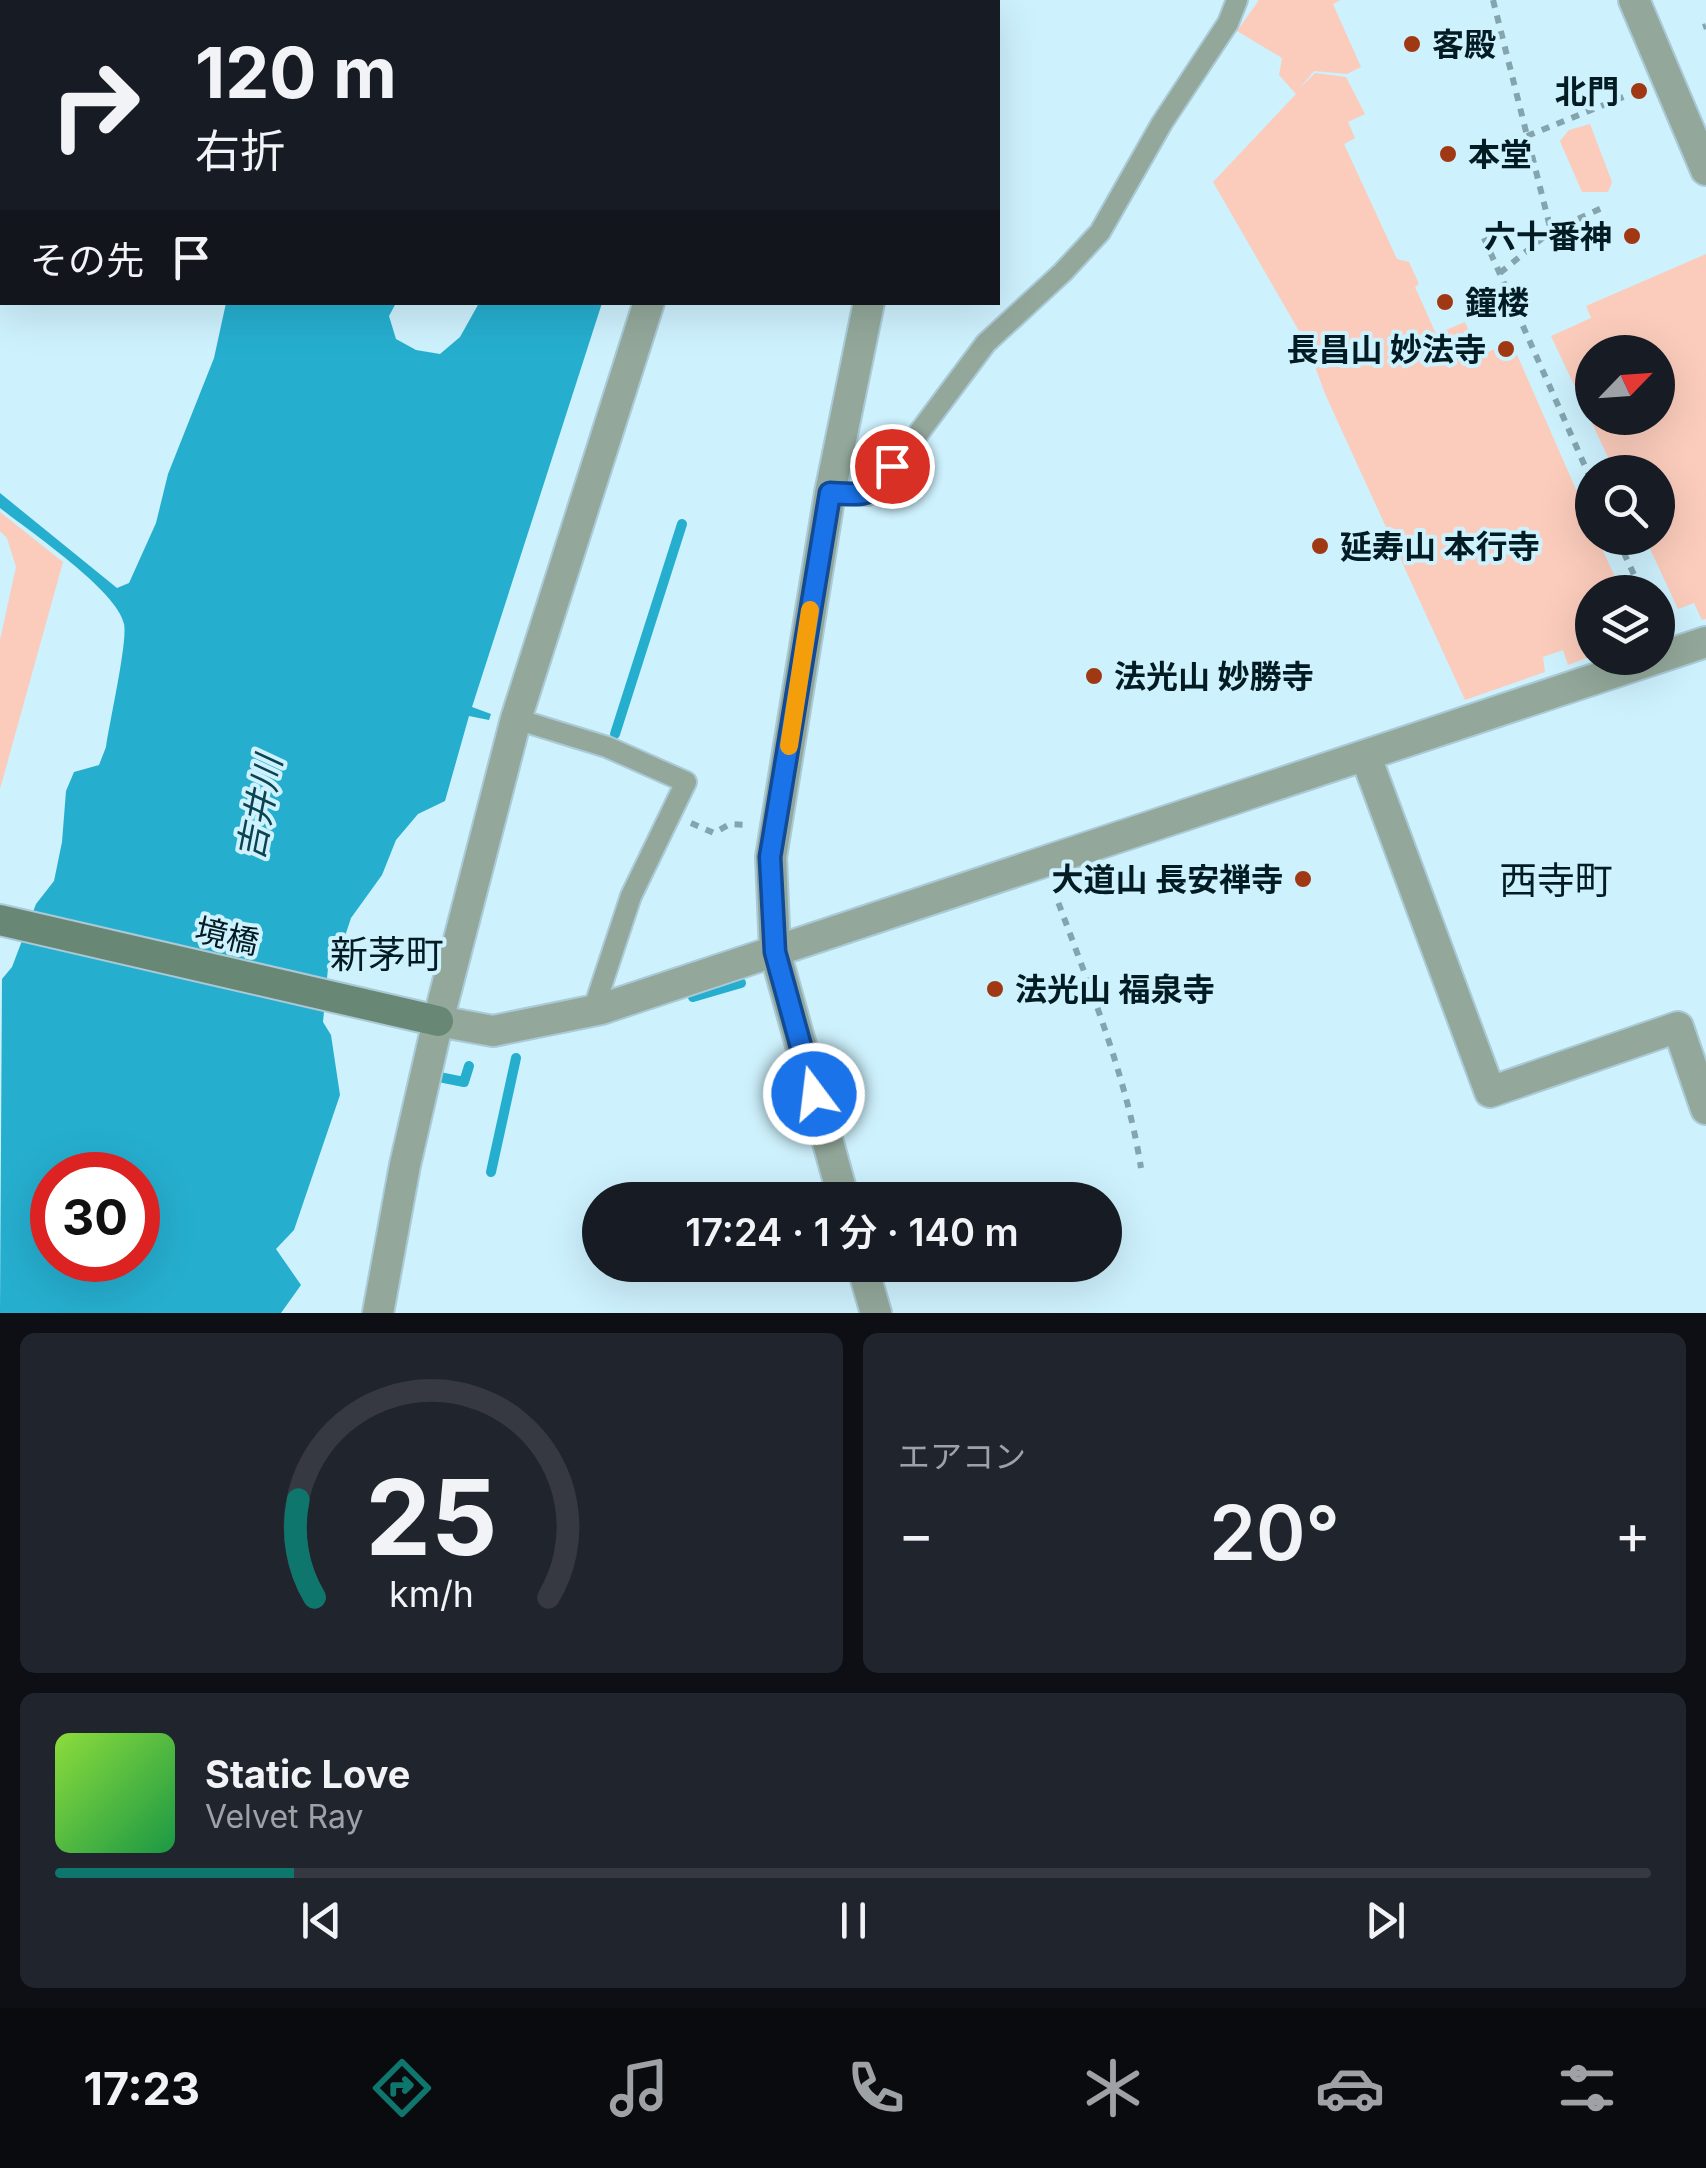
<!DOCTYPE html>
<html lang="ja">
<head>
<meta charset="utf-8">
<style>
  body { margin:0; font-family:Inter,"Noto Sans JP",sans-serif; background:#20242c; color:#f1f3f6; height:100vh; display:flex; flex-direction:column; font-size:38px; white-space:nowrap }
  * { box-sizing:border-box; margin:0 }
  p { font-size:32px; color:#9ea1a6 }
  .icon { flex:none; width:55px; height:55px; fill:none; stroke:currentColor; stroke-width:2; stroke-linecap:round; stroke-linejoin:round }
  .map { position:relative; height:1313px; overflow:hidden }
  .side { display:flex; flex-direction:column; gap:20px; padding:20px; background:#0d0f14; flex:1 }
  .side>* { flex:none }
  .guide { position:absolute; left:0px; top:0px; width:1000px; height:305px; box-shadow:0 10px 40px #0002; background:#171b24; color:#f1f3f6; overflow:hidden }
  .needle { width:65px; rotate:65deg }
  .controls { position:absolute; left:1575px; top:335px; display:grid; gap:20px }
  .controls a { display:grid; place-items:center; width:100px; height:100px; border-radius:50%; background:#171b24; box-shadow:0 10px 40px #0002; font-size:50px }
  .speed { position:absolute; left:30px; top:1152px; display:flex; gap:20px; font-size:50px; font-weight:700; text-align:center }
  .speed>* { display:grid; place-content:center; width:130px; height:130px; border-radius:50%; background:#171b24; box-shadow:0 10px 40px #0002; line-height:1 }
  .speed .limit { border:15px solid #d22; background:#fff; color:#111 }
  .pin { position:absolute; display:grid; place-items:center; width:85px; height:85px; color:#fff; margin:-42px; border:5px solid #fff; border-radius:50%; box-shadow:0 2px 10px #0007 }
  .me { position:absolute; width:110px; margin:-55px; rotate:345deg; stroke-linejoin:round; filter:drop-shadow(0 0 8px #0008) }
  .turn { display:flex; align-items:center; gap:35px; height:210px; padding:0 30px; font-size:45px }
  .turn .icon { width:130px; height:130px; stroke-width:2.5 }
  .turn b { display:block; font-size:70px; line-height:85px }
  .then { display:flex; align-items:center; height:95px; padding:0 30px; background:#0003; gap:20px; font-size:38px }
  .big { font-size:75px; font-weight:600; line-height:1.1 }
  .side .widget { flex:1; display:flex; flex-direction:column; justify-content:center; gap:15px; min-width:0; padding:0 35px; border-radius:15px; background:#20242c }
  .side .dial { align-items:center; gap:0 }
  .dial svg { height:260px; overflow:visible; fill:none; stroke:#363941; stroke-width:7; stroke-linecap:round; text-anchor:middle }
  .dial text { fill:#f1f3f6; stroke:none }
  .song { display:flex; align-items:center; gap:30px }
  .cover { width:120px; height:120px; border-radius:15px; background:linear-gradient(135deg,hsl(90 70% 55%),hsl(140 70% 35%)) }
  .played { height:10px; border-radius:5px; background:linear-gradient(90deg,#0f766e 15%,#363941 15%) }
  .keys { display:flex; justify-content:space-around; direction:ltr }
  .heat { display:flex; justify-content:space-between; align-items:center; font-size:55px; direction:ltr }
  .side .tiles { flex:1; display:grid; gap:20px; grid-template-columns:1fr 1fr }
  .widget:last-child { grid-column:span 2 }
  .trip { position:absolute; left:582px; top:1182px; width:540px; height:100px; border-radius:50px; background:#171b24; box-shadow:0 10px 40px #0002; font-weight:600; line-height:100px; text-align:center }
  .tab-bar { display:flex; height:160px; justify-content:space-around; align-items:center; background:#090b0e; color:#9ea1a6 }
  .tab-bar .icon { width:70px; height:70px }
  .tab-bar .current { color:#0f766e }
  .tab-bar b { font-size:45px; color:#f1f3f6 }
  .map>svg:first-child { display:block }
  .green { fill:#fbccbc; fill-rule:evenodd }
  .water { fill:#26aecf; fill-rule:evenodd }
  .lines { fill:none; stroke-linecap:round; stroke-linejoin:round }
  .stream { stroke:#26aecf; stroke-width:10 }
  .lane-casing { stroke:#a9cad6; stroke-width:24 }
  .street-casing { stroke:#a9cad6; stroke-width:34 }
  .secondary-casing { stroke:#a9cad6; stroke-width:34 }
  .path { stroke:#84a4ae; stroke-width:6; stroke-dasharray:8 8; stroke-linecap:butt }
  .lane { stroke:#93a89b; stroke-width:20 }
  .street { stroke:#93a89b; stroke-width:30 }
  .secondary { stroke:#688875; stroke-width:30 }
  .route-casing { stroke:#114b97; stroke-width:25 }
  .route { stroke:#1a73e8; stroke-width:18 }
  .slow { stroke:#f59e0b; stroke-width:18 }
  .poi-dot { fill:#a03913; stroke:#cdf1fd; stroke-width:4 }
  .labels { text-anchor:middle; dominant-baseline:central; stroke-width:8; stroke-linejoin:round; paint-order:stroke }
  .poi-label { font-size:32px; font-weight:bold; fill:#031b22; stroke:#cdf1fd; text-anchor:start }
  .street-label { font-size:32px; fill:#031b22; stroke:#cdf1fd }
  .water-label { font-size:35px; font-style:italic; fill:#0b4351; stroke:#cdf1fd }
  .quarter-label { font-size:38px; fill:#031b22; stroke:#cdf1fd }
</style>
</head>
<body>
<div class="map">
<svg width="1706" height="1313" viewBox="0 0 1706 1313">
  <rect width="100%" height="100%" fill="#cdf1fd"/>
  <g class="green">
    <polygon points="1259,0 1341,0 1333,4 1361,67 1347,74 1314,71 1299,89 1315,73 1346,77 1365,114 1348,122 1355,138 1344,144 1397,259 1409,262 1419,284 1415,287 1436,334 1465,322 1480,356 1511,341 1592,526 1592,538 1597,538 1622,592 1592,592 1592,656 1568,665 1563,650 1543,657 1545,672 1465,700 1326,396 1306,343 1213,182 1296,94 1279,75 1282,58 1237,31"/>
    <polygon points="1590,124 1612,182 1608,192 1582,192 1560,141 1569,130"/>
    <path d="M1706 254V619L1702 620 1694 603 1678 609 1645 538H1658V472H1615L1551 336 1591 318 1586 306ZM1658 352V418H1592V352Z"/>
    <polygon points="0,512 63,562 0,789 0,640 16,567 7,538 0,531"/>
  </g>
  <path class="water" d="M226 303H396L389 316 396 339 416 350 440 354 460 337 479 303H602L472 707 491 714 489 720 469 716 445 801 418 814 396 840 382 875 351 918 342 945 328 968 323 1022 331 1035 340 1095 294 1230 276 1249 301 1285 281 1313H0L2 979 12 967 36 904 54 881 62 842 66 791 74 772 99 765 106 747C109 724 128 641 124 624 118 591 28 530 0 508V493L117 588 129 583 156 523 168 474 214 358ZM52 1175H138V1260H52Z"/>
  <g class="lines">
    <g class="stream">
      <polyline points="615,734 682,524"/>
      <polyline points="693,997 741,983"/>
      <polyline points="439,1077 464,1082 469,1066"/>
      <polyline points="491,1172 516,1058"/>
    </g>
    <g class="lane-casing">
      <g id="lane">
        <polyline points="830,493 868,495 876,490 986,343 1063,272 1100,232 1162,123 1228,23 1237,0"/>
        <polyline points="516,719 607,747 686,782 631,896 593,1011"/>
      </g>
    </g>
    <g class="street-casing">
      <g id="street">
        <polyline points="1634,0 1706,170"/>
        <polyline points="742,2 743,0"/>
        <polyline points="971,2 972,0"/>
        <polyline points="1366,757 1490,1092 1678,1027 1706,1109"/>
        <polyline points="438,1021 493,1031 601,1009 1706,642"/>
        <polyline points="844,1200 775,952 771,857 830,493 869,302"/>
        <polyline points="862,1265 876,1313"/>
        <polyline points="378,1313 405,1165 438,1021 516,719 649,302"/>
      </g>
    </g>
    <g class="secondary-casing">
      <polyline id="secondary" points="0,920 438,1021"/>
    </g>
    <g class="path">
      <polyline points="1493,0 1551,231"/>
      <polyline points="1703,27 1706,26"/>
      <polyline points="1527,136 1633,93"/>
      <polyline points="1484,238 1592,482"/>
      <polyline points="1500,273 1551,231 1602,208"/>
      <polyline points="1617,538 1642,592"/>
      <polyline points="691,823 714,833 730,824 749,825"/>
      <path d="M1053 888C1086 979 1126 1072 1141 1168"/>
    </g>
    <use href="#lane" class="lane"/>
    <use href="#street" class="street"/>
    <use href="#secondary" class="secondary"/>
  </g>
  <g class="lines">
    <g class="route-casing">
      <path id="route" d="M814 1094 775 952 770 857 830 493C867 495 870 498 892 466"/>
    </g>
    <use href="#route" class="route"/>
    <polyline class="slow" points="789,746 810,610"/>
  </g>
  <g class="poi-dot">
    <circle cx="1412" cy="44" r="10"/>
    <circle cx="1639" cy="91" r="10"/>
    <circle cx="1448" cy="154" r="10"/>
    <circle cx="1632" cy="236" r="10"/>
    <circle cx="1445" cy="302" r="10"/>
    <circle cx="1506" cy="349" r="10"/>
    <circle cx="1320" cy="546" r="10"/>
    <circle cx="1094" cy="676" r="10"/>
    <circle cx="1303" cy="879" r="10"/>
    <circle cx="995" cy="989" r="10"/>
  </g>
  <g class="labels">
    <g class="poi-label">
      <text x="1432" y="44">客殿</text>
      <text x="1619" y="91" text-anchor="end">北門</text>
      <text x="1468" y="154">本堂</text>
      <text x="1612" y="236" text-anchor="end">六十番神</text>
      <text x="1465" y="302">鐘楼</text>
      <text x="1486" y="349" text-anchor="end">長昌山 妙法寺</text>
      <text x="1340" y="546">延寿山 本行寺</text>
      <text x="1114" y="676">法光山 妙勝寺</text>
      <text x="1283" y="879" text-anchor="end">大道山 長安禅寺</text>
      <text x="1015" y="989">法光山 福泉寺</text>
    </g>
    <g class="street-label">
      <text transform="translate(227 936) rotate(13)">境橋</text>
    </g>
    <g class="water-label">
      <text transform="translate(259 808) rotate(-79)">吉井川</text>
    </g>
    <g class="quarter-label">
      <text x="1556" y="880">西寺町</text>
      <text x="387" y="954">新茅町</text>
    </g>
  </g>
</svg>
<div class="controls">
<a><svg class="needle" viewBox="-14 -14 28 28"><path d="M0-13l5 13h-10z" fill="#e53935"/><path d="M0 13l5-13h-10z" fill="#9ea1a6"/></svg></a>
<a><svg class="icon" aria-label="search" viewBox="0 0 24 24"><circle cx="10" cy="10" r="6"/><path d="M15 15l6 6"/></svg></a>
<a><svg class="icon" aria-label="layers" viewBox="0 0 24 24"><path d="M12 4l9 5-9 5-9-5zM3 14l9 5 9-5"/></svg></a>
</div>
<div class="speed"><div class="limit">30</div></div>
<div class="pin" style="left:892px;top:466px;background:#d93025"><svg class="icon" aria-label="arrive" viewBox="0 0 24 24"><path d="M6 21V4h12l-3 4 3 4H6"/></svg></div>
<svg class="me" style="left:814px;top:1094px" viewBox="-20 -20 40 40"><circle r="17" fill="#1a73e8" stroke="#fff" stroke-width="3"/><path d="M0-11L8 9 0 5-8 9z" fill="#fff"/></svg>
<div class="trip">17:24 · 1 分 · 140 m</div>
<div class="guide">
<div class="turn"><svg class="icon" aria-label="right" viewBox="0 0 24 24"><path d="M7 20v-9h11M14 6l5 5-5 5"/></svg><div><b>120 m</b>右折</div></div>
<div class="then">その先<svg class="icon" aria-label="arrive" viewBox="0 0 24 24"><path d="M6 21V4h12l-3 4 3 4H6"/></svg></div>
</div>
</div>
<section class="side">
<div class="tiles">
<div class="widget dial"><svg viewBox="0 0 100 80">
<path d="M14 69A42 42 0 1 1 86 69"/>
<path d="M14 69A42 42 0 0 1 9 39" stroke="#0f766e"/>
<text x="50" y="56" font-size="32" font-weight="700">25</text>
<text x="50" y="72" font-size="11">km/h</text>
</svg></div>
<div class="widget"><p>エアコン</p>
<div class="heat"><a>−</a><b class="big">20°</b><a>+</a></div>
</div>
<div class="widget">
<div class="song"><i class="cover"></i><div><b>Static Love</b><p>Velvet Ray</p></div></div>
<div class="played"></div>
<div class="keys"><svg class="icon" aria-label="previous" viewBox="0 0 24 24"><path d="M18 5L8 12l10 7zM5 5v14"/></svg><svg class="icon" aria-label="pause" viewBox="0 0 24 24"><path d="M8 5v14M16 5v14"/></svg><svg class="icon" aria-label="next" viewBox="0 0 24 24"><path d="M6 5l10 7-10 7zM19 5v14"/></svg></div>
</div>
</div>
</section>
<nav class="tab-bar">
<b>17:23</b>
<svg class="icon current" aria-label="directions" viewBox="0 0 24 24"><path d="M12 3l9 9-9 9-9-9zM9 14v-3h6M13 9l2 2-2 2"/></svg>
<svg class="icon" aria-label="music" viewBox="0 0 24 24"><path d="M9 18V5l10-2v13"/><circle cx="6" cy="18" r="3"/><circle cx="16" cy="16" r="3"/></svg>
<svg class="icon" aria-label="phone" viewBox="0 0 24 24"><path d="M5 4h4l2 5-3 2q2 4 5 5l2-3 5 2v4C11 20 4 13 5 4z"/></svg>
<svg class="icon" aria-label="climate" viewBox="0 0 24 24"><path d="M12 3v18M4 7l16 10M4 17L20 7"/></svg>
<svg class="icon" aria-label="car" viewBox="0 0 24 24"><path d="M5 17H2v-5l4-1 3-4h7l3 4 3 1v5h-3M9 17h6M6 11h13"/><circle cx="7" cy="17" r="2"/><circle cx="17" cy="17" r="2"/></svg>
<svg class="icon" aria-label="filters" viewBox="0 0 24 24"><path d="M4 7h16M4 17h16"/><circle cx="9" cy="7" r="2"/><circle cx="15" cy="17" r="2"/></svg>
</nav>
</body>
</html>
